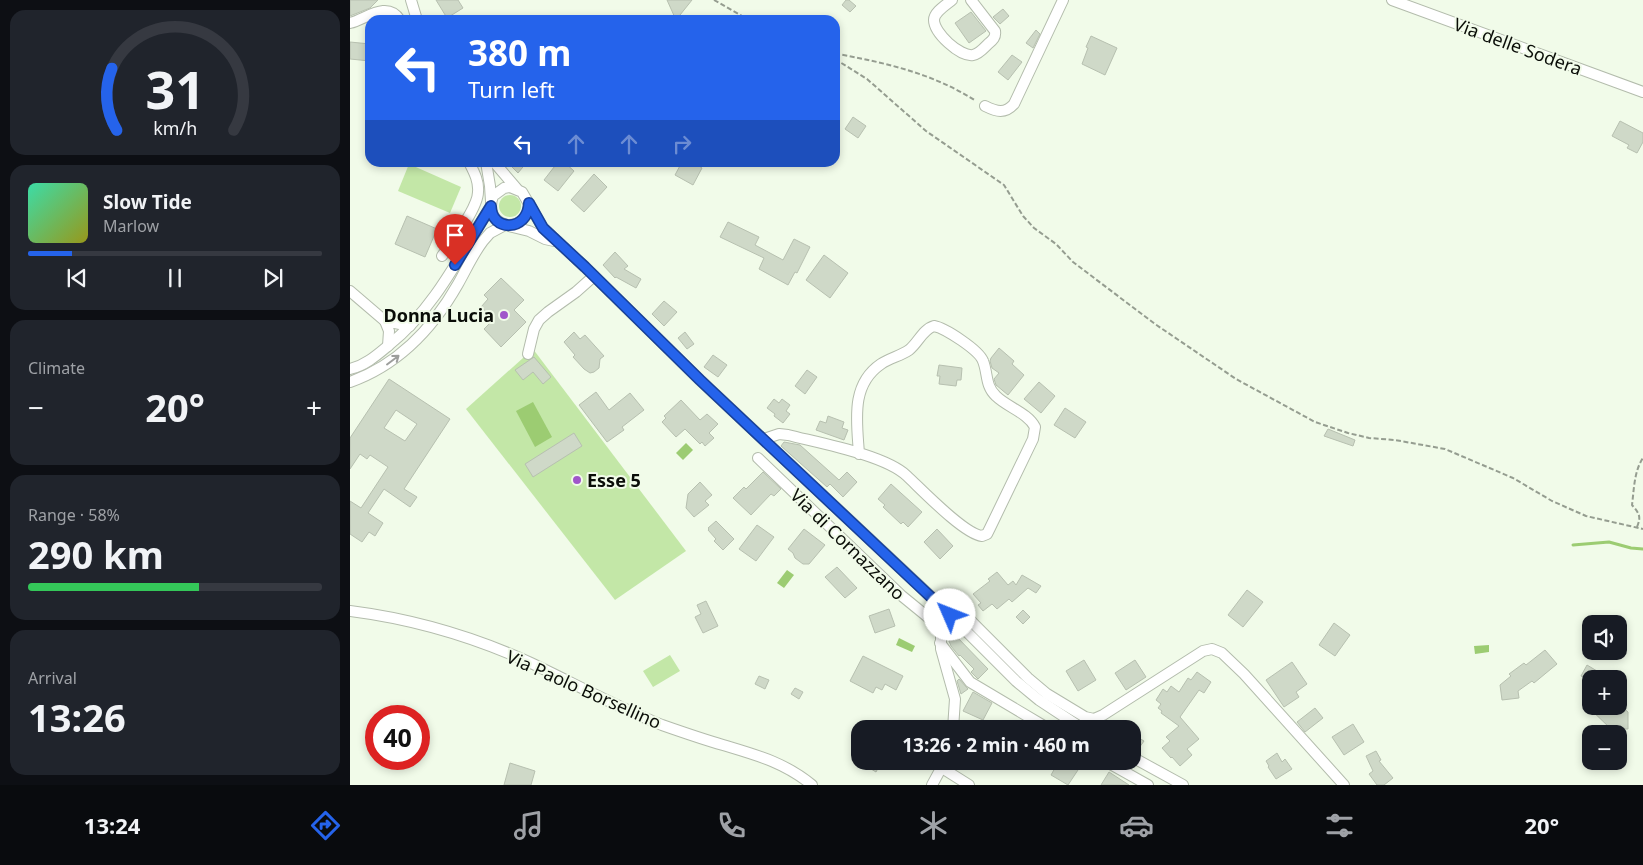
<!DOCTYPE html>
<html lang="en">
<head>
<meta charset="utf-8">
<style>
  body { margin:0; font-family:"Noto Sans",sans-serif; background:#20242c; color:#f1f3f6; height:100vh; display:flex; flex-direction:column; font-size:19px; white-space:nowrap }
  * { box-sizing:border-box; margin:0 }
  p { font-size:16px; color:#9ea1a6 }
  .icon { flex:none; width:28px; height:28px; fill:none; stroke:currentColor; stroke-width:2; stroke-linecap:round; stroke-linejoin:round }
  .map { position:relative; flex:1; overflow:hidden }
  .drawer { display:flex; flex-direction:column; gap:10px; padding:10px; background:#0d0f14; width:350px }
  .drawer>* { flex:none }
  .banner { position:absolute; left:15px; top:15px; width:475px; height:152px; border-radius:15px; box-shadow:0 2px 8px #0003; background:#2563eb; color:#fff; overflow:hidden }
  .tools { position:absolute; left:1232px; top:615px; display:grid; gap:10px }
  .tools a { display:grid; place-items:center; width:45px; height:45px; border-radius:10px; background:#171b24; box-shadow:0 2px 8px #0003; font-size:25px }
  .speed { position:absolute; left:15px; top:705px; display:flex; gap:10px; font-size:25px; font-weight:700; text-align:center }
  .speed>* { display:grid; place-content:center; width:65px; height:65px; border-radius:50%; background:#171b24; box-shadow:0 2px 8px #0003; line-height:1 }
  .speed .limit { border:8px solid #d22; background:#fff; color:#111 }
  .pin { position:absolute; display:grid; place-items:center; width:42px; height:42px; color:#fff; margin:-51px -21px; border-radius:50% 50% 50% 0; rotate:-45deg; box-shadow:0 0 5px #0007 }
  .pin .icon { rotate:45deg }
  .me { position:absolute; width:55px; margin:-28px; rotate:314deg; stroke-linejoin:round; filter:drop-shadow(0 0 4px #0008) }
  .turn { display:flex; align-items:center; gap:18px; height:105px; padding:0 20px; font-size:22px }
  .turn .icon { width:65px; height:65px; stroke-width:2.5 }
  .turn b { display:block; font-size:35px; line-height:42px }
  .lanes { display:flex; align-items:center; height:48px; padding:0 20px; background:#0003; justify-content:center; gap:25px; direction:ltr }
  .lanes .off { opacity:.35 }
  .big { font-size:38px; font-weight:700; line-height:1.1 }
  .drawer .card { flex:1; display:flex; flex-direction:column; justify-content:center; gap:8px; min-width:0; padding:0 18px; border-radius:15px; background:#20242c }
  .drawer .dial { align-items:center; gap:0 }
  .dial svg { height:130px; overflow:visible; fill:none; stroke:#363941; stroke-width:7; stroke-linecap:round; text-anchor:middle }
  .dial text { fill:#f1f3f6; stroke:none }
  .song { display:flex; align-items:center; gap:15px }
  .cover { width:60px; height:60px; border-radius:8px; background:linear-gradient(135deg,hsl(160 70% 55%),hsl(60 70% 35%)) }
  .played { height:5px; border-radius:2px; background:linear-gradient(90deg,#2563eb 15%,#363941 15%) }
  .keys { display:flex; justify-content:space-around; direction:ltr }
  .heat { display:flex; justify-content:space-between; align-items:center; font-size:28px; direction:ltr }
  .charge { height:8px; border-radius:4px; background:linear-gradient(90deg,#34c759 58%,#363941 0) }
  .trip { position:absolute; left:501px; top:720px; width:290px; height:50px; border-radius:15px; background:#171b24; box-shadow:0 2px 8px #0003; font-weight:700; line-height:50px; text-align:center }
  .dock { display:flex; height:80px; justify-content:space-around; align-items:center; background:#090b0e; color:#9ea1a6 }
  .dock .icon { width:35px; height:35px }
  .dock .active { color:#2563eb }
  .dock b { font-size:22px; color:#f1f3f6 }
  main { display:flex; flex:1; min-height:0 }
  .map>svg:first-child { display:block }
  .green { fill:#c3e7a7 }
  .water { fill:#9ccc72 }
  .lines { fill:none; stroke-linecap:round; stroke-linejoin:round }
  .stream { stroke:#9ccc72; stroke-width:3 }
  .building { fill:#cfd9c8; stroke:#b7c0b0; fill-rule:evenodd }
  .minor-casing { stroke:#b3bcac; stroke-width:12 }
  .path { stroke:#959d90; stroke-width:2; stroke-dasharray:5 2.5; stroke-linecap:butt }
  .minor { stroke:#fff; stroke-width:10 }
  .oneway { stroke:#9d9e9c }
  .route-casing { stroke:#184099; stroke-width:12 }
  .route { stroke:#2563eb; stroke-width:9 }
  .poi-dot { fill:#a056ca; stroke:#f1fbe9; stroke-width:2 }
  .labels { text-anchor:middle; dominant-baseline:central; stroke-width:4; stroke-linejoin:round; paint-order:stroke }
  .street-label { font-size:18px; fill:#0a0d08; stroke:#f1fbe9 }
  .poi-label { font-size:18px; font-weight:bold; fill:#0a0d08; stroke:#f1fbe9; text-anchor:end }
</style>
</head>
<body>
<main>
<section class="drawer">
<div class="card dial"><svg viewBox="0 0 100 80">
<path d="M14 69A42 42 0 1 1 86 69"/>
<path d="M14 69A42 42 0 0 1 11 31" stroke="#2563eb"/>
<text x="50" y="56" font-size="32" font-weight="700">31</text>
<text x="50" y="72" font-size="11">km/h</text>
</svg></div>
<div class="card">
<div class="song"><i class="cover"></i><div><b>Slow Tide</b><p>Marlow</p></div></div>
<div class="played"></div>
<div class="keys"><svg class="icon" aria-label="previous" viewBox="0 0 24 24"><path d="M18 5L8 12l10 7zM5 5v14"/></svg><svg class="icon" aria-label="pause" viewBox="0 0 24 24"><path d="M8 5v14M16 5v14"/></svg><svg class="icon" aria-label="next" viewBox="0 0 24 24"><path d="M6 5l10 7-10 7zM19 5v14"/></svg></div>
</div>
<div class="card"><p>Climate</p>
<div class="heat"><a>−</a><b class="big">20°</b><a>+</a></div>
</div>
<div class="card"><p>Range · 58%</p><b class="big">290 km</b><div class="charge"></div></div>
<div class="card"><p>Arrival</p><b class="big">13:26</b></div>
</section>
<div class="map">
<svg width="1293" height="785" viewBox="0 0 1293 785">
  <rect width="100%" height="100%" fill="#f1fbe9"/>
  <g class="green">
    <polygon points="59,164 111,187 100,213 48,191"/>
    <circle cx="160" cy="206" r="11"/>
    <polygon points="183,349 336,551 265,600 116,409"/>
    <polygon points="320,655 330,671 303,687 293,671"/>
  </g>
  <g class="water">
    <polygon points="183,402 202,437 185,447 166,411"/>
    <polygon points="336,443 343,450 333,460 326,453"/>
    <polygon points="437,570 444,575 434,588 427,583"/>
    <polygon points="549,638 565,646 562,652 546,645"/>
    <polygon points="1139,645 1139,652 1125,654 1124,646"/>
  </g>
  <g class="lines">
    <polyline class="stream" points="1223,545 1259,542 1281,548 1293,549"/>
  </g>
  <g class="building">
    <polygon points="0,0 28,0 20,8 0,16"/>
    <polygon points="86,0 108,0 113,8 97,18"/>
    <polygon points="317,0 342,0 326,20"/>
    <polygon points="496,0 499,0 506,6 500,12 492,5"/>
    <polygon points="653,9 659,16 650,24 643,17"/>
    <polygon points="621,12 636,31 619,43 605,23"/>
    <polygon points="686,30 690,34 683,48 676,43"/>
    <polygon points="741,36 767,48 755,75 732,64 738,48 736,47"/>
    <polygon points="0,42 20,44 20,61 0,59"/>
    <polygon points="662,55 672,62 658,80 648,72"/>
    <polygon points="503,117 516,126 508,138 495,129"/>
    <polygon points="1270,121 1293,133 1293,142 1287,153 1277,148 1279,145 1262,136"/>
    <polygon points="157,162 177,162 168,173"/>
    <polygon points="208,162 214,162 224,171 208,191 194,180"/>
    <polygon points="332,162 343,162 352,168 343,185 325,175"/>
    <polygon points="244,174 257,187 234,212 221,200"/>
    <polygon points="57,216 87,229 75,257 45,244"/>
    <polygon points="378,222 409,237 405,245 433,260 444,239 460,247 447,273 445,272 438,285 409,269 414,258 370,237"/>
    <polygon points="265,252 278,266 274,269 291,279 286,288 266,277 265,278 253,265"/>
    <polygon points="474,255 498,273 480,298 456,280"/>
    <polygon points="151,278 174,300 164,310 176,322 151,347 134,329 144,319 131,307 138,299 134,295"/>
    <polygon points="314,301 327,312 314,326 302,314"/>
    <polygon points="224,332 230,339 235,335 254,356 250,359 249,368 244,372 240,373 234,369 223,357 225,355 214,342"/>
    <polygon points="335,332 344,344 337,349 328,338"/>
    <polygon points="649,348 664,361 662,364 674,375 658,395 646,385 644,379 649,373 642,368 640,361 641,358"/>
    <polygon points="363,355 377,365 368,377 354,367"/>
    <polygon points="184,357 201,377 193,384 183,372 173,380 165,370"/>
    <polygon points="589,365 612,368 611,380 607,380 606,386 589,384 590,376 587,376"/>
    <polygon points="457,370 467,377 455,394 445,386"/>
    <path d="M39 379 100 419 54 489 67 497 60 507 34 489 18 513 33 523 25 536 19 532 12 542 0 534V501L11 508 38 467 20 455 17 459 10 454 0 469V438ZM46 410 67 424 55 441 34 428Z"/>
    <polygon points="689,382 705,396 691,413 674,399"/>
    <polygon points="246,392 259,410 280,393 294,410 272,427 274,430 257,442 229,405"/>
    <polygon points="424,399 429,403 432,399 440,405 436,411 440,414 433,423 424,416 425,414 417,408"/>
    <polygon points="331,400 350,420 357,414 368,424 359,433 364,438 355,446 352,442 350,444 335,429 326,437 312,422 316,418 314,416"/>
    <polygon points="715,408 736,422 725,438 704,425"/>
    <polygon points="478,416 494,422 492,428 498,430 494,440 466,430 470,421 476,423"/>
    <polygon points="978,429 1005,440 1003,446 974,436"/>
    <polygon points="224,433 232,446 183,477 175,464"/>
    <polygon points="434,442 450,445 489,480 497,472 507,482 493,497 480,484 477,487 431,446"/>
    <polygon points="413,472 431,489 424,496 421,494 401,515 383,498 394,487 396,489"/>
    <polygon points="350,482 362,495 355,501 359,505 344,517 336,508 338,494"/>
    <polygon points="541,484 572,512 558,527 553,522 551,524 533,507 535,505 528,499"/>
    <polygon points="366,521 384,539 373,550 364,541 366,539 358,530 359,529 358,528"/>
    <polygon points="407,525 424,537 406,561 389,549"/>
    <polygon points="454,529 475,545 459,564 453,564 445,558 443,553 438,549"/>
    <polygon points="587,529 603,546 590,559 574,542"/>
    <polygon points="487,567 507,588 495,598 475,577"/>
    <polygon points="647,572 658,585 663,581 666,585 672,575 691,586 686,593 678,588 662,602 659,599 647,609 642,604 633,611 628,605 631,603 623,594 640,581 638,579"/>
    <polygon points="897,590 913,602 893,627 878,615"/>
    <polygon points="356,601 368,626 353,633 345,617 351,614 347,605"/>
    <polygon points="539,609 545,626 525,633 519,616"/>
    <polygon points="673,610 680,617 673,624 666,617"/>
    <polygon points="984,623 1000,635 985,656 969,645"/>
    <polygon points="605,635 638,669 628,679 621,672 624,669 610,655 609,656 601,646 599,641"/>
    <polygon points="1195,650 1207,664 1184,683 1182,681 1168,691 1169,698 1152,700 1150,685 1161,676 1159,674 1174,663 1176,665"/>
    <polygon points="513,656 553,676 546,690 535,684 532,690 526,687 523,693 500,681"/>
    <polygon points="734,660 746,680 728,691 716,671"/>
    <polygon points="785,660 796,677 776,690 765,673"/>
    <polygon points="942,662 957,684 946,692 949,697 934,707 916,680"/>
    <polygon points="1237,665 1247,671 1240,681 1231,676"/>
    <polygon points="847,672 861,682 854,693 849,690 830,717 849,739 837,749 842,755 830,766 822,757 821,758 812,748 820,741 816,737 829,726 811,713 812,711 808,708 811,704 806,700 813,689 817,692 821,686 829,692 838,678 841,680"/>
    <polygon points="409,676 419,680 415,689 405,684"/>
    <polygon points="609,679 618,689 611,694 607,681"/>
    <polygon points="445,688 453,692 449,699 441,694"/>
    <polygon points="623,692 642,703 633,720 613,711"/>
    <polygon points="1237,706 1271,706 1278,712 1278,729 1261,729"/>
    <polygon points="965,708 973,718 955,732 947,722"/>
    <polygon points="1003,724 1014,742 994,755 982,737"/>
    <polygon points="782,734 794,741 789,748 782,744"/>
    <polygon points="1026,751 1031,760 1029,761 1043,778 1034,785 1027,785 1019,774 1023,771 1016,756"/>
    <polygon points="927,753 932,762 935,759 942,769 926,779 918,767 919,766 916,761"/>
    <polygon points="508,761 532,761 526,772"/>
    <polygon points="709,761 720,761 730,767 718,785 701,775"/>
    <polygon points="160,763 185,771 181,785 154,785"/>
    <polygon points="759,772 779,785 751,785"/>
  </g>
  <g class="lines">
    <g class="minor-casing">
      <g id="minor">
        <polyline points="61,0 67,20"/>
        <path d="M602 0C596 5 584 12 584 20 584 33 610 57 623 55 629 54 634 48 638 44 643 40 646 37 645 31L621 0"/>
        <polyline points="1042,0 1293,92"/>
        <path d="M0 23C16 19 37 0 50 20"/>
        <path d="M635 106C647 112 655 114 664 104L713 0"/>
        <polyline points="136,162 140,186 141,201"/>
        <polyline points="144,162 167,189"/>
        <path d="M179 203C178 237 131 229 143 196L154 188 160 187 172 192 193 228 235 267 350 380 591 606 666 681 689 700 733 729"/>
        <polyline points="159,226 179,231 195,239 204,241"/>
        <path d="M92 256C102 242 128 208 128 192 129 181 124 172 119 162"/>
        <polyline points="0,291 35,321"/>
        <polyline points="38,346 39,331 35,321 60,326"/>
        <polyline points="178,354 184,329 189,320 198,312 226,292 244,276"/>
        <path d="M0 369C16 365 27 355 39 345 85 308 110 255 141 206"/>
        <path d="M0 382C48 365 83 328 108 284 116 270 123 254 133 241L140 233 155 225"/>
        <path d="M414 439 429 434 438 435C469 443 535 455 557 476 572 490 614 534 632 536L637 534 640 528 683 439 685 427C678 413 657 407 646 396 635 386 638 373 633 361 629 350 595 328 584 326 573 329 568 343 559 350 550 356 540 358 531 364 500 385 507 422 509 454"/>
        <polyline points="408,458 552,596 590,627"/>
        <polyline points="591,606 591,649 605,699 603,729"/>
        <path d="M0 611C63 619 124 637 181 663 225 684 267 707 312 725 332 732 352 739 373 745 406 755 434 762 462 785"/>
        <polyline points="600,615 613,617 621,621 678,678 697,694 735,717 744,719 753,715 853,651 862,649 872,653 894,674 994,785"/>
        <polyline points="590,643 620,682 699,729"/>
        <polyline points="782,757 833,785"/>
        <polyline points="755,761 798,785"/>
        <polyline points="592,768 619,785"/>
        <polyline points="582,785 595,761"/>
      </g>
    </g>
    <g class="path">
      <polyline points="364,0 399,20"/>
      <path d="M485 55 488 54C537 63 584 74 626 101"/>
      <polyline points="485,59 517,79 576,131 654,185 673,216 684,228 706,244 723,262 805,324 886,379 965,422 998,433 1019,438 1045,440 1095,449 1163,478 1202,501 1236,516 1293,529"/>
      <path d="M1287 527C1291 517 1290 514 1282 505 1284 490 1284 471 1293 458"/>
    </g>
    <use href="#minor" class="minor"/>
  </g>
  <defs><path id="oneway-shaft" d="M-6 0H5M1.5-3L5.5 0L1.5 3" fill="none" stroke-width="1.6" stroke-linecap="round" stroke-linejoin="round" transform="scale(1.25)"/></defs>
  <use class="oneway" href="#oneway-shaft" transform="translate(43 360) rotate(-37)"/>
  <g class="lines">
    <g class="route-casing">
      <path id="route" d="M105 265 141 206C141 232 178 232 179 203L193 228 235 267 350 380 600 615"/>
    </g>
    <use href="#route" class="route"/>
  </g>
  <g class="poi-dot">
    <circle cx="154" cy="315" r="5"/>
    <circle cx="227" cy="480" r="5"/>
  </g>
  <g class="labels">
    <g class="street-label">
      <text transform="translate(1168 46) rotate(20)">Via delle Sodera</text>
      <text transform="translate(498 544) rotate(44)">Via di Cornazzano</text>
      <text transform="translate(234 689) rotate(24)">Via Paolo Borsellino</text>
    </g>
    <g class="poi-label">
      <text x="144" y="315">Donna Lucia</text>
      <text x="237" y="480" text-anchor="start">Esse 5</text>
    </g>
  </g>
</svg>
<div class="tools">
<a><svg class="icon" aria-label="sound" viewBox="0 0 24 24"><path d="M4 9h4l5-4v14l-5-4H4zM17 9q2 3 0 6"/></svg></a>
<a>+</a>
<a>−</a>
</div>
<div class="speed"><div class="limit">40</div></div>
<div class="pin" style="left:105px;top:265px;background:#d93025"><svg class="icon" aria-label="arrive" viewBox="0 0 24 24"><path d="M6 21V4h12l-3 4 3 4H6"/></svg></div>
<svg class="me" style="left:600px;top:615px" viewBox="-20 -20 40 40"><circle r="19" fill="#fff"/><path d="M0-13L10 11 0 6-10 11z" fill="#2563eb"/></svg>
<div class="trip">13:26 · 2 min · 460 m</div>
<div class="banner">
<div class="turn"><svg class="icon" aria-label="left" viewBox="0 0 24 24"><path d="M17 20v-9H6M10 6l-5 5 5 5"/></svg><div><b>380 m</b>Turn left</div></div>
<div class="lanes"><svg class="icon" aria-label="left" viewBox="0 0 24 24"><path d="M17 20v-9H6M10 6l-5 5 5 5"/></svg><svg class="icon off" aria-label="ahead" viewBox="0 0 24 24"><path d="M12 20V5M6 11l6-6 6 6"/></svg><svg class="icon off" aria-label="ahead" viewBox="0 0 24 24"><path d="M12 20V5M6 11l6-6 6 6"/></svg><svg class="icon off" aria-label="right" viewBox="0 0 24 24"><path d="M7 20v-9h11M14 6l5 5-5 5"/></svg></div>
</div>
</div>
</main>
<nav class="dock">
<b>13:24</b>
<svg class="icon active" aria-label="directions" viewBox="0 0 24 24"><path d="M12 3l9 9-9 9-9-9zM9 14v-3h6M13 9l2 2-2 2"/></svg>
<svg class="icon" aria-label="music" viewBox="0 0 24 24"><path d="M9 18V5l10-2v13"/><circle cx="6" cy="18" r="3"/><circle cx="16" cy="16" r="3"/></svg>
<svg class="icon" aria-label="phone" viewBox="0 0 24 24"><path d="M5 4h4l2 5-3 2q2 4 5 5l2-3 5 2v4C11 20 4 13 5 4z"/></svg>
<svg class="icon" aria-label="climate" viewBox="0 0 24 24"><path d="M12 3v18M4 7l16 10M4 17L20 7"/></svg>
<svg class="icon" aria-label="car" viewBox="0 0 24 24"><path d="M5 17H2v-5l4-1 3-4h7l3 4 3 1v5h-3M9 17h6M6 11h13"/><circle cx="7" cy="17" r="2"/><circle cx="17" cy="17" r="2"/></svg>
<svg class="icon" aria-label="filters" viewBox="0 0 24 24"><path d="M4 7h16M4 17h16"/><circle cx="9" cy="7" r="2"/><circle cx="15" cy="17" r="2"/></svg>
<b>20°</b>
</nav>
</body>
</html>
